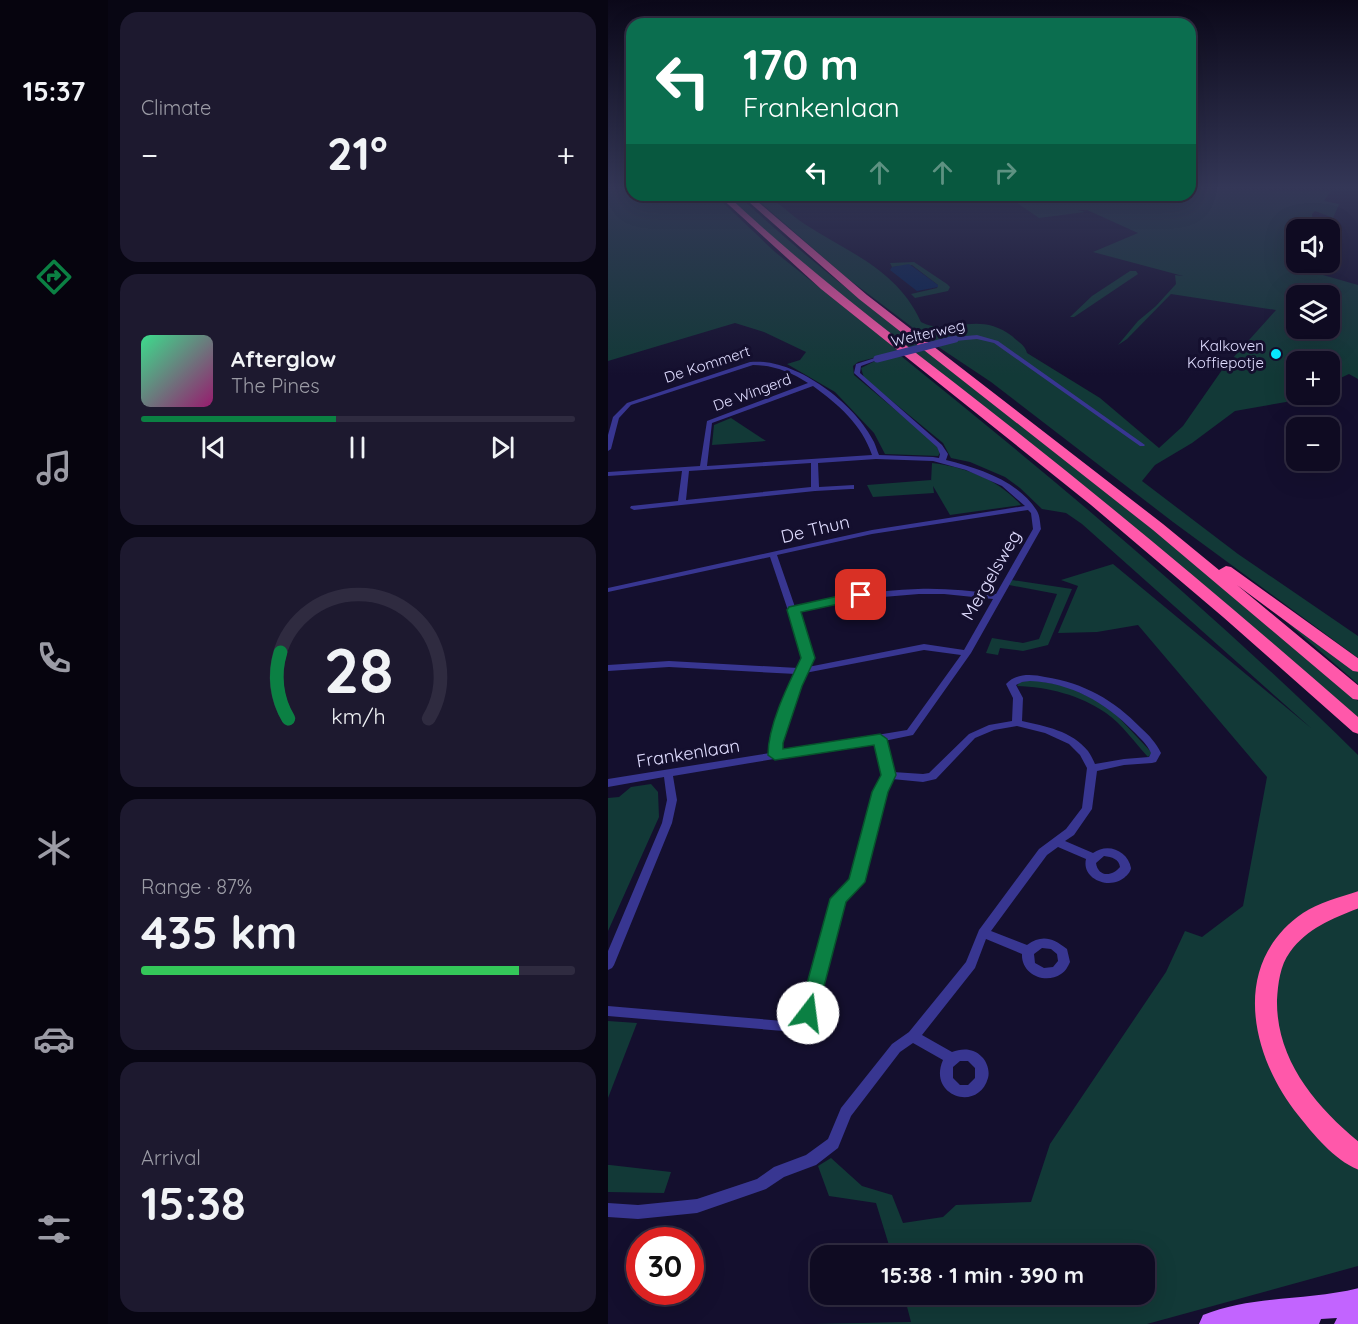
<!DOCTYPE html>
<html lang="en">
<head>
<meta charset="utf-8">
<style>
  body { margin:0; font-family:Quicksand,sans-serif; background:#1d192f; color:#f1f3f6; height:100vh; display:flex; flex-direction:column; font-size:22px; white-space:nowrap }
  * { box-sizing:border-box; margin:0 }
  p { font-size:20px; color:#9b9ba5 }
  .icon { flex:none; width:33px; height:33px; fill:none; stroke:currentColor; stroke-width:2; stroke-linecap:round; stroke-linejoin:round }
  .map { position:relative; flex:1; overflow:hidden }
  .side { display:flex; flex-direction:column; gap:12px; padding:12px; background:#080613; width:500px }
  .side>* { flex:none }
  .hud { position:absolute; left:18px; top:18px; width:570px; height:183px; border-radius:18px; box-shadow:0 6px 24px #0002,0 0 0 2px #2f2b40; background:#0b6e4f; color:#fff; overflow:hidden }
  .fabs { position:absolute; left:678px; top:219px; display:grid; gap:12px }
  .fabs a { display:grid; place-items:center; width:54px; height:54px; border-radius:12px; background:#0f0b22; box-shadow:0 6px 24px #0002,0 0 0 2px #2f2b40; font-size:30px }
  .speed { position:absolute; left:18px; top:1227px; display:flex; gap:12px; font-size:30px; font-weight:700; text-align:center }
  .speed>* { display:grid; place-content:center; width:78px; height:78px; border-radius:50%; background:#0f0b22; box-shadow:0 6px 24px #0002,0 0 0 2px #2f2b40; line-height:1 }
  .speed .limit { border:9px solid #d22; background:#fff; color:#111 }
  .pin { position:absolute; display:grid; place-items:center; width:51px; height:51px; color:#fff; margin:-26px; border-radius:12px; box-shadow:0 3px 9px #0006 }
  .me { position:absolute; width:66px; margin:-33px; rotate:15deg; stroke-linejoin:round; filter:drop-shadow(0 0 4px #0008) }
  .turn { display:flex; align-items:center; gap:21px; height:126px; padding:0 18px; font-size:27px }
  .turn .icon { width:78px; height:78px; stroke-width:2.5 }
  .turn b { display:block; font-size:42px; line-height:51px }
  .lanes { display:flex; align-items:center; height:57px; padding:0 18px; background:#0003; justify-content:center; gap:30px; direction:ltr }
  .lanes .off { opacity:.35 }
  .big { font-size:45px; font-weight:700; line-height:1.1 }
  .side .tile { flex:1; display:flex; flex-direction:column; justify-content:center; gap:9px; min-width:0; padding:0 21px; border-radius:18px; background:#1d192f }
  .side .dial { align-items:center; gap:0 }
  .dial svg { height:156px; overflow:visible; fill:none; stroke:#2f2b40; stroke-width:7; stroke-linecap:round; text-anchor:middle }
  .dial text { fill:#f1f3f6; stroke:none }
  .song { display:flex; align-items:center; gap:18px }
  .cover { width:72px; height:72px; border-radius:9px; background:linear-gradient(135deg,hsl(150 70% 55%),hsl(320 70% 35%)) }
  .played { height:6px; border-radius:3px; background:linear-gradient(90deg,#0b8043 45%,#2f2b40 45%) }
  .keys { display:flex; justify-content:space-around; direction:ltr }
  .heat { display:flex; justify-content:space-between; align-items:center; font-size:33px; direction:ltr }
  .charge { height:9px; border-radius:4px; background:linear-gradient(90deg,#34c759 87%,#2f2b40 0) }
  .trip { position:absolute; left:202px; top:1245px; width:345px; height:60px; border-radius:18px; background:#0f0b22; box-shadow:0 6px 24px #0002,0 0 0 2px #2f2b40; font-weight:700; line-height:60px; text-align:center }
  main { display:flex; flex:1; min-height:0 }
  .dock { display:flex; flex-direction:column; width:108px; justify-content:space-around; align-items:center; background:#06040e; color:#9b9ba5 }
  .dock .icon { width:42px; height:42px }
  .dock .selected { color:#0b8043 }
  .dock b { font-size:27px; color:#f1f3f6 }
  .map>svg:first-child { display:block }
  .green { fill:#123937; fill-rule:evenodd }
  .water { fill:#062251 }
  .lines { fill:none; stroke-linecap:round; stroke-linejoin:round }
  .street { fill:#383691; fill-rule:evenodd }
  .primary { fill:#c264ff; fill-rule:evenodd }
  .highway { fill:#ff58aa; fill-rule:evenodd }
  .street-bridge { stroke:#383691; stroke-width:7 }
  .route { fill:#0b8043; stroke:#07532c; stroke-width:1.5 }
  .poi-dot { fill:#09eaff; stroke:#140f2e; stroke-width:2 }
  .labels { text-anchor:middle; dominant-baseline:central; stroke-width:6; stroke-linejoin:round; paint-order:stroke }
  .far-street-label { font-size:15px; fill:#e0ddff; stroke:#140f2e }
  .far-poi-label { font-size:15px; fill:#e0ddff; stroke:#140f2e; text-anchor:end }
  .street-label { font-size:18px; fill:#e0ddff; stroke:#140f2e }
</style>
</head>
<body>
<main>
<nav class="dock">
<b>15:37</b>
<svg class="icon selected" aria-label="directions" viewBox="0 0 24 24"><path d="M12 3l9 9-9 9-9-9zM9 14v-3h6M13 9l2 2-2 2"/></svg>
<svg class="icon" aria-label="music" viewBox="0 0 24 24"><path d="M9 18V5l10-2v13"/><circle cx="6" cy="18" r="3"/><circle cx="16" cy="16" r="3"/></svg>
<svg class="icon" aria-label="phone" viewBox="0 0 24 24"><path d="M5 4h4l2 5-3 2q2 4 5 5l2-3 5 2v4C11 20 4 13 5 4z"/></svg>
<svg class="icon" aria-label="climate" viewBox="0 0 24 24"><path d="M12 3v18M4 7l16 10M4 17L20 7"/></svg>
<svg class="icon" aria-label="car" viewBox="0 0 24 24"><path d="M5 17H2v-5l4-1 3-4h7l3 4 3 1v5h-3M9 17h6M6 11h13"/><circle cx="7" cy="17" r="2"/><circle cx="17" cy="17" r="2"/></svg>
<svg class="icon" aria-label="filters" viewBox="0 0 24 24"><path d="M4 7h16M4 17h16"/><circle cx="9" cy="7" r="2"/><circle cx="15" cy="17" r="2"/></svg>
</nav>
<section class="side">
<div class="tile"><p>Climate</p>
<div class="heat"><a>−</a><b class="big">21°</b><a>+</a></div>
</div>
<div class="tile">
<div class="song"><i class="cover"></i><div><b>Afterglow</b><p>The Pines</p></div></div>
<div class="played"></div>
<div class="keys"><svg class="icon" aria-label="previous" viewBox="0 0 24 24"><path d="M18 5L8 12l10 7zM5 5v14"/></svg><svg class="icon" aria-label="pause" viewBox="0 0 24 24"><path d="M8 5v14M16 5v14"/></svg><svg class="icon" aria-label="next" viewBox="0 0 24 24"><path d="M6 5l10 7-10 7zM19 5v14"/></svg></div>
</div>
<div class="tile dial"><svg viewBox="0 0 100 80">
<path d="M14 69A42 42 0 1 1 86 69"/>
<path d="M14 69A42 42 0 0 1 10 35" stroke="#0b8043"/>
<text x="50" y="56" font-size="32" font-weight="700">28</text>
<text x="50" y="72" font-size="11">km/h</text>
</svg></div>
<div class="tile"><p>Range · 87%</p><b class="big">435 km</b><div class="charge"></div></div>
<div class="tile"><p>Arrival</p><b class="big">15:38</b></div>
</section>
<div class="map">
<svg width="751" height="1324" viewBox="0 0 751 1324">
  <rect width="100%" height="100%" fill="#140f2e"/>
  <g class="green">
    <polygon points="0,189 24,189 24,195 107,195 167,252 291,351 250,362 245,366 246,375 328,444 332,453 330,456 277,454 266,433 227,392 179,364 192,360 198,352 156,332 127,323 0,361"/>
    <path d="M582 189 723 191 716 201 731 204 725 218 707 211 704 214 705 229 688 230 687 267 750 285V379L741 374 722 383V362H688V394L699 395 678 402 627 411 584 443 547 465 534 481 630 554 750 636V658L565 522 383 382 329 346 239 278 144 195C148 195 155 194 158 196 171 202 183 215 195 223 241 253 289 269 313 322 340 337 369 309 404 336 410 342 417 345 419 353L492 398 551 448 575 426 614 370 668 310 563 294 519 339 510 345 530 321 548 306 568 284 567 275 575 276 485 252 530 233 479 210H470L477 212 431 218 399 196 582 195ZM688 296H722V328H688Z"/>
    <path d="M118 195H130C238 296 361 379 476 472 569 546 660 623 750 701V722L170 243Z"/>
    <polygon points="306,262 339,284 342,287 340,291 307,298 303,294 329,288 330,285 304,265 284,267 282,263"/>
    <polygon points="522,271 528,271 530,274 466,317 462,317 484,296"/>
    <path d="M293 356C451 483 606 613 750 755V1266L539 1324H204L303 1322 296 1295 537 1294V1256L284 1255 268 1203 221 1196 210 1166 223 1158 254 1186 284 1195 295 1223 335 1217 348 1205 423 1202 442 1144 558 972 577 931 594 937 635 906 659 777 530 625 489 632 450 633 470 586 453 580 505 564 703 728 474 524 458 513 434 509 412 488 397 477 362 462 343 458 335 443 256 378 253 368 267 361Z"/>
    <polygon points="123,418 158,441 104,445 106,425"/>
    <path d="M324 463C357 467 390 479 413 505L342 515 325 486 326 493 265 497 259 485 323 480V482Z"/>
    <polygon points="404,580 464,589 440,645 415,651 392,648 390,655 378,653 384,638 415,643 431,639 449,594 401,585"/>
    <polygon points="652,599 750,670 750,684"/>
    <path d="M425 680 458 686 500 706 544 753 540 757C527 743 514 724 498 713 472 695 440 687 409 686L412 682Z"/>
    <polygon points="43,784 50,792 51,817 0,931 0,798 11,797 23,787"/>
    <polygon points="0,1021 29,1023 0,1098"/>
    <polygon points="0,1165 2,1165 63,1172 56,1193 0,1192"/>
  </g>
  <polygon class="water" points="301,264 330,285 330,287 309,291 282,270 284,267"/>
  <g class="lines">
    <g class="street">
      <polygon points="369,335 390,341 537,445 536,446 532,446 386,343 369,339 347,341 344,339 347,337"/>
      <path d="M267 358 272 359 253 366 252 373 334 445 340 454 338 460C370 468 411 481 429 511 432 516 432 523 433 529L363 653 305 735 276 741 285 772 315 774 321 773 361 734 381 725 404 721 405 698 398 684C408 673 424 674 437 677 476 683 506 700 533 728 541 735 548 743 553 753L548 762 544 763 516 765 489 771 484 809 466 835 457 841 485 853C500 842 520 851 523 868 523 870 520 875 518 876 504 891 473 880 478 859L450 847 439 855 383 931 419 945C434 934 445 938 459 949L462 962C460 966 458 971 453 974 437 985 413 974 414 954L378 939 367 968 314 1035 344 1052C354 1048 366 1048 374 1057 379 1062 382 1071 380 1078 370 1113 319 1096 335 1060L305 1043 292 1052 243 1116 230 1148 208 1165 176 1177 158 1189 89 1213 30 1219 0 1217V1203L30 1205 89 1199 149 1179 166 1167 198 1155 220 1139 233 1108 284 1044 301 1032 358 962 371 930 431 849 458 829 474 808 479 768 472 755 461 744 437 733 409 726 386 730 367 738 328 779 315 782 284 779 277 792 255 882 236 901 206 1013 199 1024 175 1031 0 1016V1006L175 1021 191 1016 194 1011 225 899 244 880 267 792 276 775 267 742 65 776 69 800 64 823 6 965 4 968 0 970V951L54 823 59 800 56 777 0 787V779L162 753 169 718 188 674 61 667 0 671V665L61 661 190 668 196 658 162 557 0 592V588L264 530 417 506 394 486 358 470 325 461 268 459 210 463 211 487 246 485V489H243L207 491 26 510 22 508 23 506 70 501 74 471 0 476V472L92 466 99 421 200 383C183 372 165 365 145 365L23 405 11 418 3 449 0 451V435L5 417 19 403 142 362C186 357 247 403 266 442 268 446 269 451 271 455L325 457 331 458 332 454 329 447 246 373 248 364ZM205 386C230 404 254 425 264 455L99 466 104 423ZM203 463V487L78 500 81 471ZM420 510 423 513 425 529 388 594C362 591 336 588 310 589 268 590 228 599 187 607L169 555 264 534ZM311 594H336L385 599 356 650 316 644 200 667 204 658 189 612 263 598ZM316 650 353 655 299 730 172 751 179 718 197 673ZM422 681C463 683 497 702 525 731 532 738 539 744 543 753L541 757 516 759 487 764C485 760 483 755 480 751 464 731 437 726 414 721L415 698 408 685 414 682ZM496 856C504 857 511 859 512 867 504 877 490 877 488 863ZM434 948 443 949 449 954 450 961 445 967 436 968 427 963 426 954ZM352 1061H360L367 1068V1078L360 1085H352L345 1078V1067Z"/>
    </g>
    <path class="primary" d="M751 1288V1324H726L729 1318 713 1319 711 1324H591L595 1315C644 1295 700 1301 751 1288Z"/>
    <g class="highway">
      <path d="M110 195H119C208 279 307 351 403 427 522 521 637 618 751 718V734L745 732 615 617 483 505 213 289Z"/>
      <polygon points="133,195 142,195 259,295 555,524 611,570 618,566 623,567 751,659 751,672 745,671 629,585 751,686 751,700 745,699 545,530 251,299"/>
      <path d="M751 891V908C725 918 699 928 682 952 672 965 670 984 669 1000 668 1059 707 1106 751 1142V1170C726 1160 706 1135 690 1115 642 1055 622 963 695 913 710 903 733 897 751 891Z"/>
    </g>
    <polyline class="street-bridge" points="269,359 347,339"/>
  </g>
  <linearGradient id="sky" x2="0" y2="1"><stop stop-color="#0b0819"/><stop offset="0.5" stop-color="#343757"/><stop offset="1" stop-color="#343757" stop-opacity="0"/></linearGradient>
  <rect width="751" height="375" fill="url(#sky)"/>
  <path class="route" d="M253 591 258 592 260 595 258 598 193 612 207 658 194 686 175 743V749L272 734 279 739 288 775 280 792 257 882 238 902 209 1013 207 1019 200 1021 193 1019 191 1013 222 899 241 879 264 792 273 775 266 745 167 760 160 755C160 725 180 685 193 658L179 610 181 607Z"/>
  <circle class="poi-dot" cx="668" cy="354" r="6"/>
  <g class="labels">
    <g class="far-street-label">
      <text transform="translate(320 333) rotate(-13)">Welterweg</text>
      <text transform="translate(99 364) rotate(-18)">De Kommert</text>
      <text transform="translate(144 392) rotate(-20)">De Wingerd</text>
    </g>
    <g class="far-poi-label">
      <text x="656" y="345">Kalkoven<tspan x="656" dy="17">Koffiepotje</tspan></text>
    </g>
    <g class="street-label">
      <text transform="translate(207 529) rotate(-13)">De Thun</text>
      <text transform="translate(383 575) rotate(-60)">Mergelsweg</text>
      <text transform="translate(80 753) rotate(-9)">Frankenlaan</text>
    </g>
  </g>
</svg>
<div class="fabs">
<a><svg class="icon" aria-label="sound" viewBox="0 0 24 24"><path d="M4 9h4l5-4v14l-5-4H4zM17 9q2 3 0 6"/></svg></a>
<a><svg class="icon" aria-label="layers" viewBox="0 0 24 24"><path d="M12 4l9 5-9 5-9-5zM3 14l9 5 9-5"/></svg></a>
<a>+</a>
<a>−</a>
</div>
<div class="speed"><div class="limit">30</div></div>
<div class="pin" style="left:253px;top:595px;background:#d93025"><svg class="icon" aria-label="arrive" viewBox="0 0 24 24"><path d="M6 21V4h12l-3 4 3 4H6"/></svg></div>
<svg class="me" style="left:200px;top:1013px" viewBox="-20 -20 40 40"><circle r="19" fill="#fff"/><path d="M0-13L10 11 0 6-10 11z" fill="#0b8043"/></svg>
<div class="trip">15:38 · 1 min · 390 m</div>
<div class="hud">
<div class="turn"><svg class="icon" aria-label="left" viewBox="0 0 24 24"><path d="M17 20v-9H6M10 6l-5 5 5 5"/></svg><div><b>170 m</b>Frankenlaan</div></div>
<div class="lanes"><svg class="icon" aria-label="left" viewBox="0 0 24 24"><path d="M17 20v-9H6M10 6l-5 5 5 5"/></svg><svg class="icon off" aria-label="ahead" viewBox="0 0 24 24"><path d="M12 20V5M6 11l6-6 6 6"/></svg><svg class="icon off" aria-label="ahead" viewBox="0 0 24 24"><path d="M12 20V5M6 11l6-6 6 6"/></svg><svg class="icon off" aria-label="right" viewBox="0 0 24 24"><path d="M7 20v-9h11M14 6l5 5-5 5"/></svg></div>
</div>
</div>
</main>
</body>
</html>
